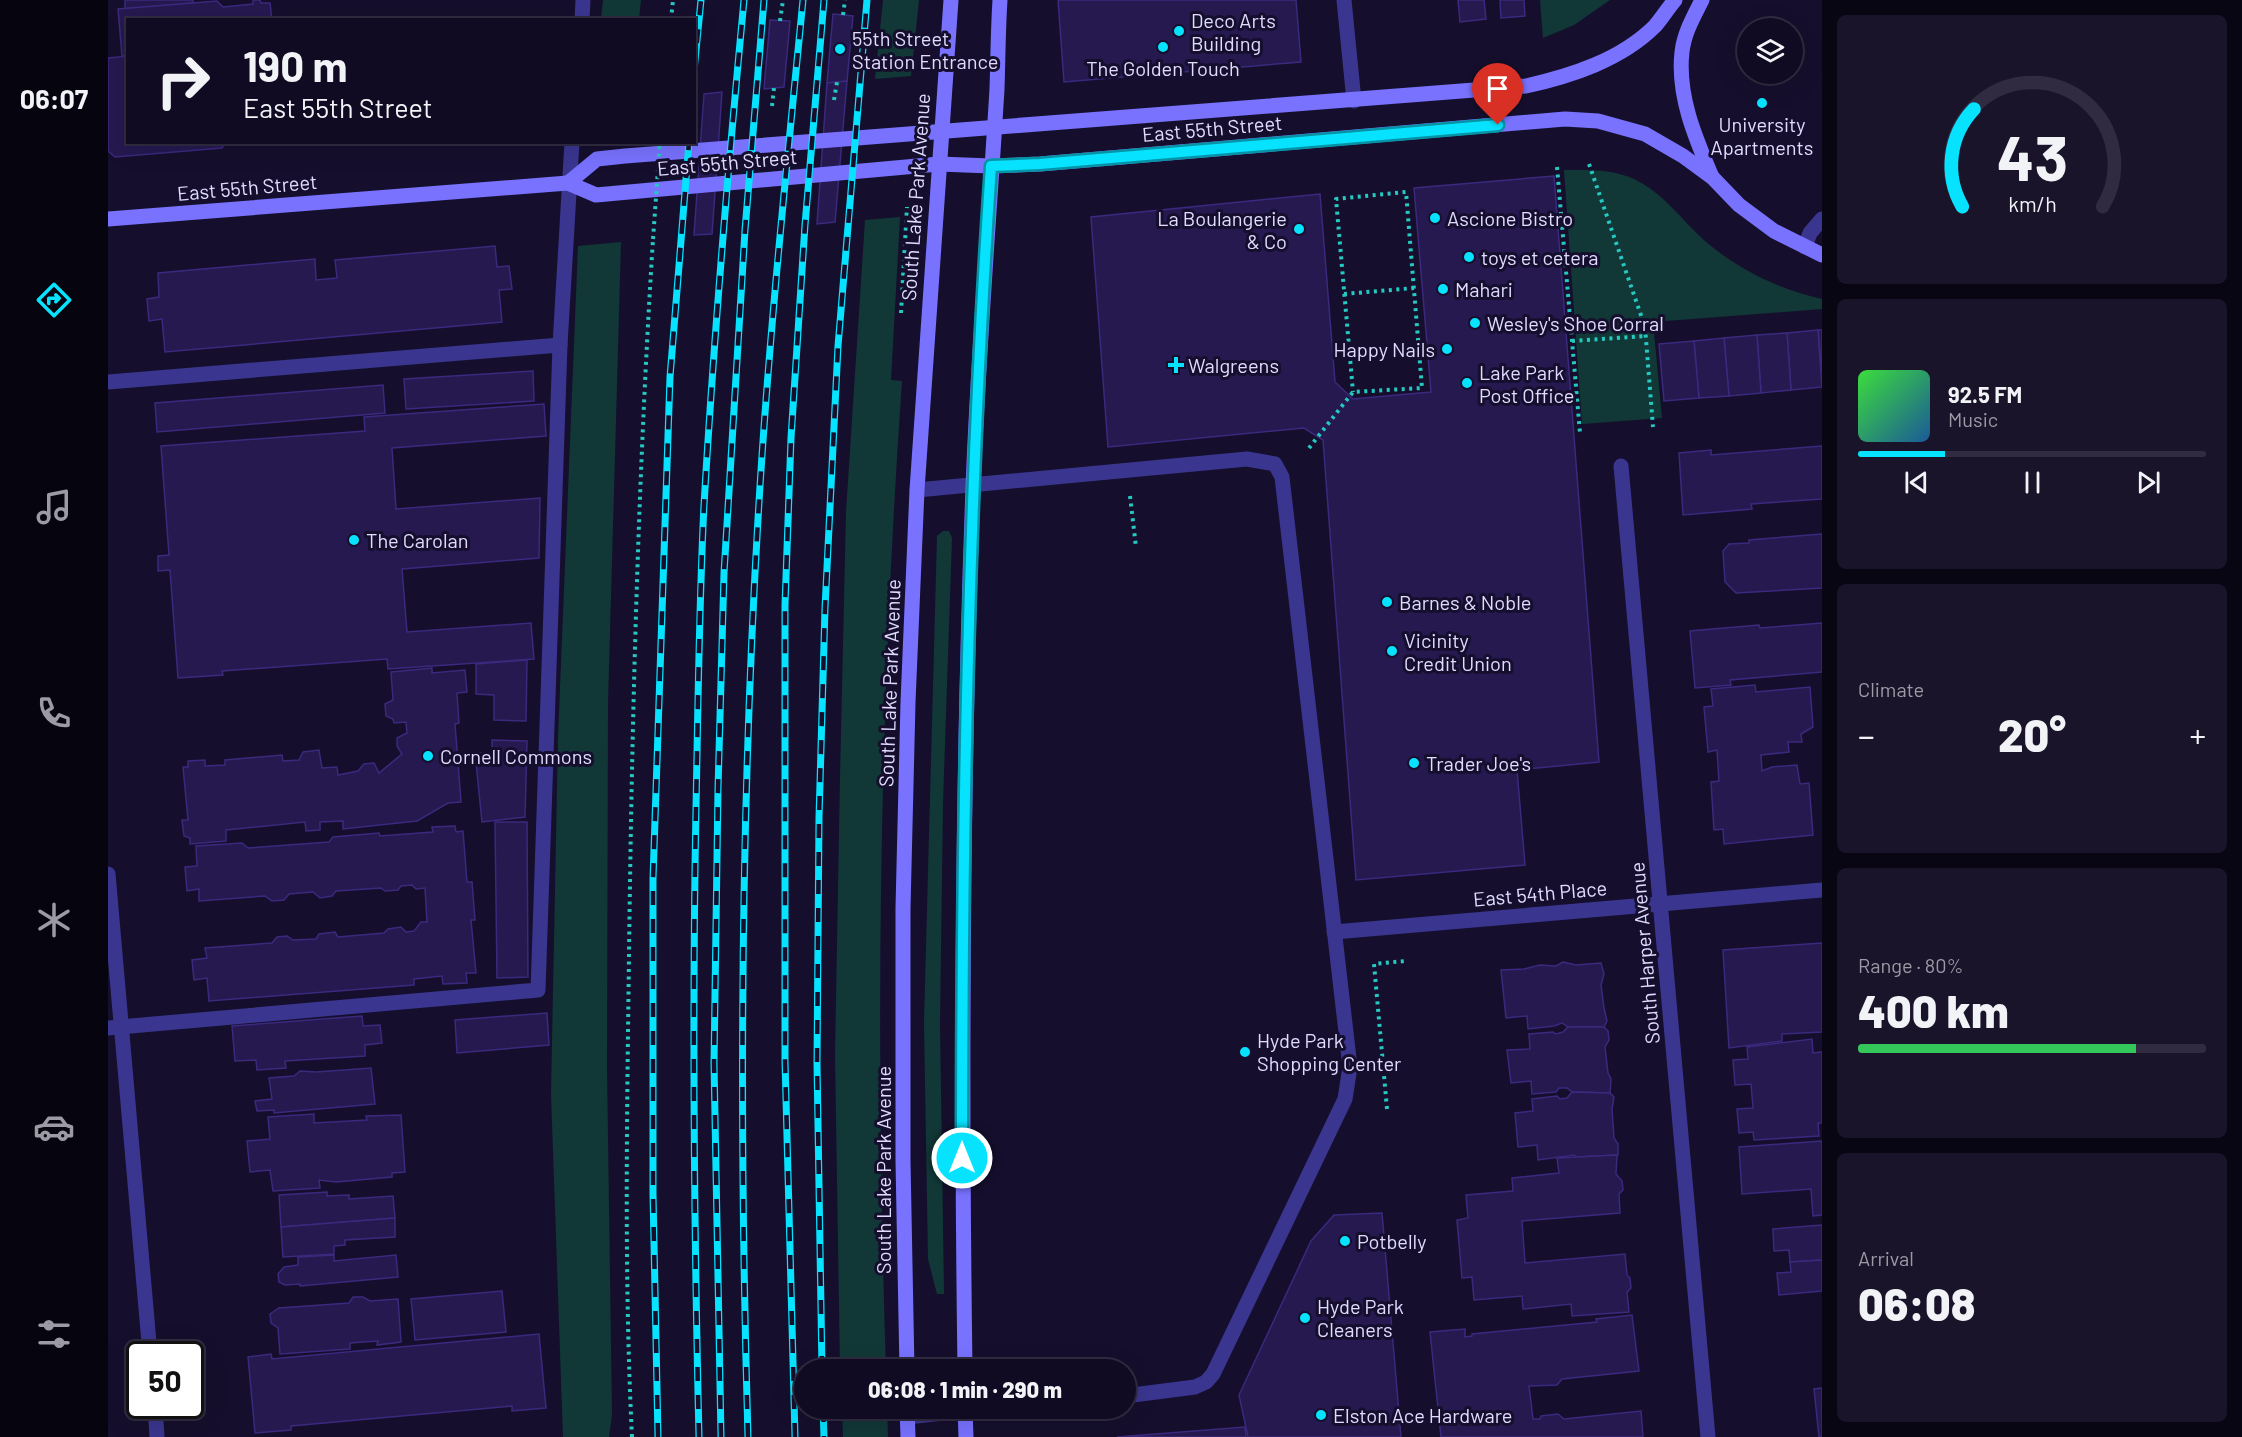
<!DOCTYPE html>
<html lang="en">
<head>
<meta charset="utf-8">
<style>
  body { margin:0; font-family:Barlow,sans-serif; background:#19142a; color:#f1f3f6; height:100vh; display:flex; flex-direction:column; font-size:22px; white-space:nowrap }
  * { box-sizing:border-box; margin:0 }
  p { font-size:20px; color:#9c9ba5 }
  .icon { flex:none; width:33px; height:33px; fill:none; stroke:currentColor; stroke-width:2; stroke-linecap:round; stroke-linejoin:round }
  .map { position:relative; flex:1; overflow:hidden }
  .details { display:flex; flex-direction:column; gap:15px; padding:15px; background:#090613; width:420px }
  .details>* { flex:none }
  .top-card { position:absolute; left:18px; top:18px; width:570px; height:126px; border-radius:0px; box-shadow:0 6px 24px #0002,0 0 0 2px #302b40; background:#100b22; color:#f1f3f6; overflow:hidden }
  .buttons { position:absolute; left:1629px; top:18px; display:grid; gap:12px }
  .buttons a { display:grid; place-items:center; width:66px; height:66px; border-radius:50%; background:#100b22; box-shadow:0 6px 24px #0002,0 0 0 2px #302b40; font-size:30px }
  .speed { position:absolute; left:18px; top:1341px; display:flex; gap:12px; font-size:30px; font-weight:700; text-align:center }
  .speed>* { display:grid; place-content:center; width:78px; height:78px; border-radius:50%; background:#100b22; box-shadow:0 6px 24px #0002,0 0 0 2px #302b40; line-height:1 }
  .speed .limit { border:3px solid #111; border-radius:9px; background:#fff; color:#111 }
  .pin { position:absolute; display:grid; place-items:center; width:51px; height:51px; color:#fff; margin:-62px -26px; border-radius:50% 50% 50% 0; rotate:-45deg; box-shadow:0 0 6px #0007 }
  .pin .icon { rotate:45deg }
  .me { position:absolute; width:66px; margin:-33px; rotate:0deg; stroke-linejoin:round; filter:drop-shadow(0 0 4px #0008) }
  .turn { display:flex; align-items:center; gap:21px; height:126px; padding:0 18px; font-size:27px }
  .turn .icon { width:78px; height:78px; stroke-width:2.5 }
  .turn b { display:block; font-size:42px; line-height:51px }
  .big { font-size:45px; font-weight:800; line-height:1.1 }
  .details .tile { flex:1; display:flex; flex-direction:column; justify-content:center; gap:9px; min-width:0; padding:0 21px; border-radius:9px; background:#19142a }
  .details .dial { align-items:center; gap:0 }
  .dial svg { height:156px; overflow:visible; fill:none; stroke:#302b40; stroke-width:7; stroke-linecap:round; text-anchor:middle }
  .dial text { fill:#f1f3f6; stroke:none }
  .song { display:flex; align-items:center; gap:18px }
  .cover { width:72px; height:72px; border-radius:9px; background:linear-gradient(135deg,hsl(120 70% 55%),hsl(210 70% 35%)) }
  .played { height:6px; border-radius:3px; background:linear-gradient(90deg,#07e3ff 25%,#302b40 25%) }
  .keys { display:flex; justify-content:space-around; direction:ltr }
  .heat { display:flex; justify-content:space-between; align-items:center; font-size:33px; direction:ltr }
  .charge { height:9px; border-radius:4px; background:linear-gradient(90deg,#34c759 80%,#302b40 0) }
  .trip { position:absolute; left:686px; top:1359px; width:342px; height:60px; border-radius:30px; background:#100b22; box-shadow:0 6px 24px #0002,0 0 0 2px #302b40; font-weight:800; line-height:60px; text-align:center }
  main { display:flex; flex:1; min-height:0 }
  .menu { display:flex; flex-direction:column; width:108px; justify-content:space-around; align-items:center; background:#06040e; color:#9c9ba5 }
  .menu .icon { width:42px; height:42px }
  .menu .selected { color:#07e3ff }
  .menu b { font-size:27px; color:#f1f3f6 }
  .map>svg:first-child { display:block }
  .green { fill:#113837 }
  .building { fill:#251950; stroke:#3b297e; stroke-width:1.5 }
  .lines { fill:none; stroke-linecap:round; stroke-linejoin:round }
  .path { stroke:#25c9c2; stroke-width:4; stroke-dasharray:3 4.5; stroke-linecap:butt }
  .lane { stroke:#3a3690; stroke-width:15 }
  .street { stroke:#3a3690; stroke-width:15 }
  .secondary { stroke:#7872ff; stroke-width:15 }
  .rail-casing { stroke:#07e3ff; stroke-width:7 }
  .rail { stroke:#150f2d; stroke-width:4.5; stroke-dasharray:14; stroke-linecap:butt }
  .path-bridge { stroke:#25c9c2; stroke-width:4; stroke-dasharray:3 4.5; stroke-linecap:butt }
  .route-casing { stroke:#0594a6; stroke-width:15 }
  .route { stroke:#07e3ff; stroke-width:10 }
  .poi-dot { fill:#07e3ff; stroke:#150f2d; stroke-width:2 }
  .labels { text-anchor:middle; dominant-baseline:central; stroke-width:6; stroke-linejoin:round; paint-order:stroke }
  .poi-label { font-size:20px; fill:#e0dbff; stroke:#150f2d; text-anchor:start }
  .street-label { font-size:20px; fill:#e0dbff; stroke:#150f2d }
</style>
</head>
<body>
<main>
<nav class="menu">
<b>06:07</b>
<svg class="icon selected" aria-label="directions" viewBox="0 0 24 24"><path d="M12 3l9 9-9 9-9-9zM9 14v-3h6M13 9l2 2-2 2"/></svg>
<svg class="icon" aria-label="music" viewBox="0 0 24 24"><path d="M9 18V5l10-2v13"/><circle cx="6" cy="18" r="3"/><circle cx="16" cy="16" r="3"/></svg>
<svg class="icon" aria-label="phone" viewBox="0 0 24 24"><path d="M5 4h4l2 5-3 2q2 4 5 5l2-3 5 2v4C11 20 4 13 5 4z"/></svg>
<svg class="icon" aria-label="climate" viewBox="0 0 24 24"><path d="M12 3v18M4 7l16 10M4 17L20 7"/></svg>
<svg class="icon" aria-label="car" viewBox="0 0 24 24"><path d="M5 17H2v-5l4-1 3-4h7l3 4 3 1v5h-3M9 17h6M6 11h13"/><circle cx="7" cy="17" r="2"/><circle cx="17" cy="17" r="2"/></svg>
<svg class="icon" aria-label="filters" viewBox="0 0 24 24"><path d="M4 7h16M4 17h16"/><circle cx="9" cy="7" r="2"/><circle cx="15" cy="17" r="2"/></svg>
</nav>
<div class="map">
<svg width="1714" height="1437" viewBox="0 0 1714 1437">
  <rect width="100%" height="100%" fill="#150f2d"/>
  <g class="green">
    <polygon points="495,0 533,0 531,19 493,19"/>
    <polygon points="775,0 811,0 803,76 767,79"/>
    <polygon points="1432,0 1502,0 1466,25 1435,38"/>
    <path d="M1456 170C1475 170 1496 169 1515 175 1553 186 1574 223 1603 246 1635 272 1674 290 1714 299V309L1545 322 1554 418 1474 424Z"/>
    <path d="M792 217 783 380 794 381C771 710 767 1040 778 1369H732L727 1055 732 778 738 512 757 220Z"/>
    <polygon points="513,242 500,703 499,1067 504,1415 501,1437 455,1437 443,1094 450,737 470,246"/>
    <polygon points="835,531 841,531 844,538 835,803 832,1023 836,1294 829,1294 820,1259 816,1023 829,536"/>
    <polygon points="734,1409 779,1409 780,1437 735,1437"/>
  </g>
  <g class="building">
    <polygon points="17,0 85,0 85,3 17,9"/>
    <polygon points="145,0 152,0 153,3 162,3 164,20 20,20 20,55 14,56 10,9 109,1 115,7 145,4"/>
    <polygon points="950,0 1188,0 1193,62 956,82"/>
    <polygon points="1350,0 1376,0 1378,19 1352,22"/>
    <polygon points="1392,0 1416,0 1417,16 1393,18"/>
    <polygon points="725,14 745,16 739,81 719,83"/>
    <polygon points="662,20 682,21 676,87 656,89"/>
    <polygon points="20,56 20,142 118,142 114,148 7,157 0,151 0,58"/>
    <polygon points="739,81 727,222 709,224 719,83"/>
    <polygon points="614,92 604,234 586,235 596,94"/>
    <polygon points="1446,176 1491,762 1409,770 1417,865 1248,880 1215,440 1196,428 1000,447 983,217 1212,194 1227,382 1245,399 1323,392 1306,188"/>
    <polygon points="387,246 389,267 401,266 404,289 391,290 394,322 57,352 54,319 41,321 39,299 51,297 50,273 207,259 208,280 229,278 227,260"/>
    <polygon points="1710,330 1714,330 1714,373"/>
    <polygon points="1710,330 1714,387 1683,390 1679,333"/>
    <polygon points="1679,333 1683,390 1653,393 1649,335"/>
    <polygon points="1649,335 1653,393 1621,396 1616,338"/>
    <polygon points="1616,338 1621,396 1591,398 1586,341"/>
    <polygon points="1586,341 1591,398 1556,401 1551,344"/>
    <polygon points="425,371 426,401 298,409 296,379"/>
    <polygon points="275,385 277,413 49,432 47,403"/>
    <polygon points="436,404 438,436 284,448 288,509 432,498 431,558 294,569 299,632 423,623 426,659 280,669 279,659 114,671 115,675 70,678 62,570 50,571 50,556 61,555 53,446 257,431 256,417"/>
    <polygon points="1714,446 1714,499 1643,504 1644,509 1575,515 1571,453 1603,450 1603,455"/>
    <polygon points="1714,534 1714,588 1628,593 1617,582 1615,551 1621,544 1641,543 1641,540"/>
    <polygon points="1714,623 1714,672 1622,680 1623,685 1587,688 1582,631 1651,625 1652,628"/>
    <polygon points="419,660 418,721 386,720 386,695 368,694 368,664"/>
    <polygon points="324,668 324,673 357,670 359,692 349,693 351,723 347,724 353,802 340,803 309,821 235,829 235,821 212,822 212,830 198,831 197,822 118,830 118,841 82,844 82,838 76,836 74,820 80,820 75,767 80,767 80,761 97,760 97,766 117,765 117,760 174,755 175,761 191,760 195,752 211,750 214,768 229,767 230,775 250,771 256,764 266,763 271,773 294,754 289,746 289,738 299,733 298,722 286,723 285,719 278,716 277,704 285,700 283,672"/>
    <polygon points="1647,685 1648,692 1702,687 1705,727 1693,734 1694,742 1680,742 1681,752 1653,755 1654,771 1664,767 1689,765 1692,784 1701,783 1705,835 1616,844 1615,829 1606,830 1603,782 1611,781 1609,750 1600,752 1596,707 1605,706 1603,689"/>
    <polygon points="384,740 419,741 417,817 374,822 367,753 384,753"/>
    <polygon points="387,822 419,822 420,977 389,978"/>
    <polygon points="347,826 348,832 355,831 359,882 364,882 367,920 363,920 368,973 358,973 359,983 335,984 334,976 306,979 306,985 101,1001 99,978 86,980 84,960 99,958 97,948 164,943 169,937 179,936 185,940 208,939 211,934 227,932 230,937 276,933 280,929 293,927 298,932 306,931 313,922 319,922 317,888 308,889 304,885 293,886 290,890 277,891 273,888 228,891 224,896 212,898 205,892 181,894 176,900 164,901 157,896 91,901 91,889 79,891 77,867 89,866 88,846 134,843 140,848 221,842 225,837 271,833 272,836 325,832 324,827"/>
    <polygon points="1714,943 1714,1032 1674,1034 1674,1041 1621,1048 1615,950"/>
    <polygon points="1455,962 1468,965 1493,963 1496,974 1493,985 1496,1008 1499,1021 1496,1027 1460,1027 1454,1023 1446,1026 1420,1029 1419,1016 1398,1018 1393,970 1416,969 1432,965 1448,966"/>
    <polygon points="439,1013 441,1045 349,1053 347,1020"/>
    <polygon points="254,1016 255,1026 272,1025 274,1043 257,1045 257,1056 177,1061 178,1068 149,1070 148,1060 127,1061 124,1026"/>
    <polygon points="1460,1027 1496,1027 1500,1031 1501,1040 1497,1047 1500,1073 1503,1079 1502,1093 1464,1092 1459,1088 1451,1088 1448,1092 1424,1094 1423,1081 1403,1083 1399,1050 1422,1049 1421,1034 1445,1032 1448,1034 1455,1032"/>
    <polygon points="1704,1039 1705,1053 1714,1052 1714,1123 1710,1123 1711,1136 1646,1140 1645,1132 1631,1133 1629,1109 1645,1108 1643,1084 1627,1085 1625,1060 1640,1059 1639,1047"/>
    <polygon points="263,1068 267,1104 166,1113 166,1110 149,1111 147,1101 164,1099 161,1078 186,1076 192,1071 208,1072"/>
    <polygon points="1464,1092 1502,1093 1506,1097 1504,1109 1506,1138 1510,1144 1510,1155 1468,1157 1466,1155 1430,1160 1429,1145 1410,1147 1407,1113 1425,1111 1424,1099 1449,1096 1452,1099 1459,1098"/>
    <polygon points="206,1114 206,1123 259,1120 258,1116 293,1115 297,1172 284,1173 284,1177 228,1182 211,1180 212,1188 165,1191 162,1170 142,1172 139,1141 162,1139 160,1117"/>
    <polygon points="1714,1141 1714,1215 1705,1216 1703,1189 1634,1194 1631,1147"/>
    <polygon points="1509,1155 1508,1174 1514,1181 1515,1190 1511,1194 1512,1213 1414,1221 1417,1263 1517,1254 1519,1275 1522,1278 1523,1288 1519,1292 1521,1312 1464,1316 1463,1304 1415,1309 1414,1296 1366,1300 1364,1277 1354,1278 1349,1220 1360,1218 1358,1195 1405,1191 1404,1178 1451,1173 1449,1158"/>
    <polygon points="219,1192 219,1196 241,1195 241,1199 285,1196 287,1218 173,1227 171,1195"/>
    <polygon points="1274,1213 1293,1437 1140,1437 1131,1395 1203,1241 1226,1215"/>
    <polygon points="287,1218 287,1237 237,1240 237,1245 226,1246 226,1254 175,1257 173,1227"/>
    <polygon points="1714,1225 1714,1260 1682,1262 1681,1250 1666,1251 1665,1229"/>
    <polygon points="226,1255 226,1261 288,1255 290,1277 192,1286 192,1284 177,1285 171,1282 170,1274 176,1267 190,1265 190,1257"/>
    <polygon points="1714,1260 1714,1291 1671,1295 1669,1273 1683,1272 1682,1262"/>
    <polygon points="394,1291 398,1332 307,1340 303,1299"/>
    <polygon points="245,1297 255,1297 262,1301 290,1299 293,1342 269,1345 270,1341 242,1343 242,1349 172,1354 170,1328 163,1323 162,1314 171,1308 241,1303"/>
    <polygon points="1524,1315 1531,1371 1454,1379 1449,1385 1421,1386 1425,1419 1432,1419 1433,1416 1450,1414 1456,1419 1533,1411 1535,1437 1333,1437 1322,1332 1357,1329 1357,1337 1364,1336 1364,1334 1489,1322 1488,1319"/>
    <polygon points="431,1334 438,1408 404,1411 404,1406 183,1426 183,1430 147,1433 140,1357 163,1354 164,1359"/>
    <polygon points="1714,1388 1714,1437 1711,1437 1706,1389"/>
    <polygon points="1137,1427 1138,1437 1009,1437"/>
  </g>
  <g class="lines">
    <g class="path">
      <polyline points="735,15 737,0"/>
      <polyline points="563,20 565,0"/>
      <polyline points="672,21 675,0"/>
      <polyline points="726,100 729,82"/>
      <polyline points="664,106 666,88"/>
      <polyline points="1481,164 1537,327 1545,427"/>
      <polyline points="1449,167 1472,433"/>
      <polyline points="1236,294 1306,288"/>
      <polyline points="793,313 799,207"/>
      <polyline points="1464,341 1538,336"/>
      <polyline points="1201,448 1245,392 1314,388 1298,192 1228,199 1245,392"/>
      <polyline points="1022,496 1028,547"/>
      <polyline points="1279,1109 1266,964 1297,961"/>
      <path d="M524 1437C516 1277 519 1116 521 955 524 716 530 478 545 239"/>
    </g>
    <g class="lane">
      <polyline points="474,20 475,0"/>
      <polyline points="1697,247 1702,233 1714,219"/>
      <polyline points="0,382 452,345"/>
      <polyline points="809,490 1139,459 1167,464 1174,477 1242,1067 1237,1099 1105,1374 1098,1382 1087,1387 1017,1396"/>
      <polyline points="0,1028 430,990 452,345 464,142"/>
      <polyline points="799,1417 881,1408"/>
    </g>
    <g class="street">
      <polyline points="1236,0 1246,101"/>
      <polyline points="1513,466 1600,1437"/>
      <polyline points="0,874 42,1354"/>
      <polyline points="1226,932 1714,890"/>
      <polyline points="47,1406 49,1437"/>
    </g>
    <g class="secondary">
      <path d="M1594 0C1586 16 1576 33 1574 52 1569 95 1587 137 1604 177"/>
      <path d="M460 183 489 159 517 156 1418 86C1463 76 1513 60 1547 26 1554 18 1560 8 1567 0"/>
      <polyline points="0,219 460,183 488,195 831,164 883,166 932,164 1457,119 1490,121 1537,134 1575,156 1605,178 1631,205 1666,231 1714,255"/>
      <polyline points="799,1370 795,1161 795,908 800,702 809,490 843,0"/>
      <path d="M857 1370C853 1076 854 782 865 488 870 355 881 222 889 89 890 60 890 30 892 0"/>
      <polyline points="799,1408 800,1437"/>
      <polyline points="857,1408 858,1437"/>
    </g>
    <g class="rail-casing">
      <g id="rail">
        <polyline points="586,71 593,0"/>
        <polyline points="714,1370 709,1063 711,818 717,608 730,346 759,0"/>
        <polyline points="715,1408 716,1437"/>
        <polyline points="550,1437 545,1194 545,879 562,377 581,142"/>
        <path d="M591 1437C586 1227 584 1018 588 808 590 707 591 605 596 505 606 336 620 168 636 0"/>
        <polyline points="613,1437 606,1063 610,789 616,573 637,230 656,0"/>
        <path d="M640 1437C631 1131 632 825 650 519 660 345 678 173 695 0"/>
        <polyline points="687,1437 677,1061 677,605 683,438 697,225 716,0"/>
      </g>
    </g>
    <use href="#rail" class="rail"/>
    <polyline class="path-bridge" points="545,239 552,142"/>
  </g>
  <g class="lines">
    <g class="route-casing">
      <path id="route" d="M854 1158C854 827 860 496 883 166L932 164 1390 125"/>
    </g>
    <use href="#route" class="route"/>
  </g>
  <g class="poi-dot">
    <circle cx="1071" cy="31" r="6"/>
    <circle cx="1055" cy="47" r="6"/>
    <circle cx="732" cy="49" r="6"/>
    <circle cx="1654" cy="103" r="6"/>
    <circle cx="1327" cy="218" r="6"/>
    <circle cx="1191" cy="229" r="6"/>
    <circle cx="1361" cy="257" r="6"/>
    <circle cx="1335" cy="289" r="6"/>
    <circle cx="1367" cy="323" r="6"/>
    <circle cx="1339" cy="349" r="6"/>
    <path d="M1065 356h6v6h6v6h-6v6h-6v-6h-6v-6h6z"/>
    <circle cx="1359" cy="383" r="6"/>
    <circle cx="246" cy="540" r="6"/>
    <circle cx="1279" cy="602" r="6"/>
    <circle cx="1284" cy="651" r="6"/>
    <circle cx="320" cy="756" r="6"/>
    <circle cx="1306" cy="763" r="6"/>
    <circle cx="1137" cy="1052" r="6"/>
    <circle cx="1237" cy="1241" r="6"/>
    <circle cx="1197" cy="1318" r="6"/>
    <circle cx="1213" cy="1415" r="6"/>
  </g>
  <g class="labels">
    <g class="poi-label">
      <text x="1083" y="20">Deco Arts<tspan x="1083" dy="23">Building</tspan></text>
      <text x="744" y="38">55th Street<tspan x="744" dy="23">Station Entrance</tspan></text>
      <text x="1055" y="68" text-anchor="middle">The Golden Touch</text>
      <text x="1654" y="124" text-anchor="middle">University<tspan x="1654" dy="23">Apartments</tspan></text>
      <text x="1179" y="218" text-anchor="end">La Boulangerie<tspan x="1179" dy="23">&amp; Co</tspan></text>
      <text x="1339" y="218">Ascione Bistro</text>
      <text x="1373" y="257">toys et cetera</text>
      <text x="1347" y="289">Mahari</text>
      <text x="1379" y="323">Wesley's Shoe Corral</text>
      <text x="1327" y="349" text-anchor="end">Happy Nails</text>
      <text x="1080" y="365">Walgreens</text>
      <text x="1371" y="372">Lake Park<tspan x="1371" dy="23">Post Office</tspan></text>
      <text x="258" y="540">The Carolan</text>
      <text x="1291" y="602">Barnes &amp; Noble</text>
      <text x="1296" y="640">Vicinity<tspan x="1296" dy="23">Credit Union</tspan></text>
      <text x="332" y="756">Cornell Commons</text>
      <text x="1318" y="763">Trader Joe's</text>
      <text x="1149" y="1040">Hyde Park<tspan x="1149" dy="23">Shopping Center</tspan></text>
      <text x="1249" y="1241">Potbelly</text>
      <text x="1209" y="1306">Hyde Park<tspan x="1209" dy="23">Cleaners</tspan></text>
      <text x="1225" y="1415">Elston Ace Hardware</text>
    </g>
    <g class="street-label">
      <text transform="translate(1104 128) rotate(-5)">East 55th Street</text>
      <text transform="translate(619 162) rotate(-5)">East 55th Street</text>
      <text transform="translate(139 187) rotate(-5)">East 55th Street</text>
      <text transform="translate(807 197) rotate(-86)">South Lake Park Avenue</text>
      <text transform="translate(781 683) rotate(-88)">South Lake Park Avenue</text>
      <text transform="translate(1432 893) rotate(-5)">East 54th Place</text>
      <text transform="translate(1536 953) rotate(-95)">South Harper Avenue</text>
      <text transform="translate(775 1170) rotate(-90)">South Lake Park Avenue</text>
    </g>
  </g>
</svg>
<div class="buttons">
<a><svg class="icon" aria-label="layers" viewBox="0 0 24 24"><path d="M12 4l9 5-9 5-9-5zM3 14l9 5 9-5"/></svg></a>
</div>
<div class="speed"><div class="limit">50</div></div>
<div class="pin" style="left:1390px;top:125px;background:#d93025"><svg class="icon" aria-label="arrive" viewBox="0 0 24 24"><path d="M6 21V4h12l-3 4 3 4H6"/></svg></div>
<svg class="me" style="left:854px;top:1158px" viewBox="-20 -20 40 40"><circle r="17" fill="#07e3ff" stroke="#fff" stroke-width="3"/><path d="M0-11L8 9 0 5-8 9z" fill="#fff"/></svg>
<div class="trip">06:08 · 1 min · 290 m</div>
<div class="top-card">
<div class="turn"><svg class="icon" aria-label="right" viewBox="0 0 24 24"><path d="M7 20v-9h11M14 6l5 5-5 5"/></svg><div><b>190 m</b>East 55th Street</div></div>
</div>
</div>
<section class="details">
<div class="tile dial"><svg viewBox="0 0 100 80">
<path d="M14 69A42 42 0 1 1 86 69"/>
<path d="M14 69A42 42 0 0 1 20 19" stroke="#07e3ff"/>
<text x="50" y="56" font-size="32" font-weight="700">43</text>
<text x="50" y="72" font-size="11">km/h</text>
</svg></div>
<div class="tile">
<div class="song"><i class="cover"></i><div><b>92.5 FM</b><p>Music</p></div></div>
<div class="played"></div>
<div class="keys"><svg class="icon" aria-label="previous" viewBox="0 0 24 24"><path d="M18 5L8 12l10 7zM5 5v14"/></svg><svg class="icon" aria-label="pause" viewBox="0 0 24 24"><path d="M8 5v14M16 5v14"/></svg><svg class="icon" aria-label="next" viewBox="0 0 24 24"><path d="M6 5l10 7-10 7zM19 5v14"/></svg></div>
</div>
<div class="tile"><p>Climate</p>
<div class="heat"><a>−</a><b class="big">20°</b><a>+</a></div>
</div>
<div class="tile"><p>Range · 80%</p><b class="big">400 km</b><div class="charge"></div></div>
<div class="tile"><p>Arrival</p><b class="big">06:08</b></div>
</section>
</main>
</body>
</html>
